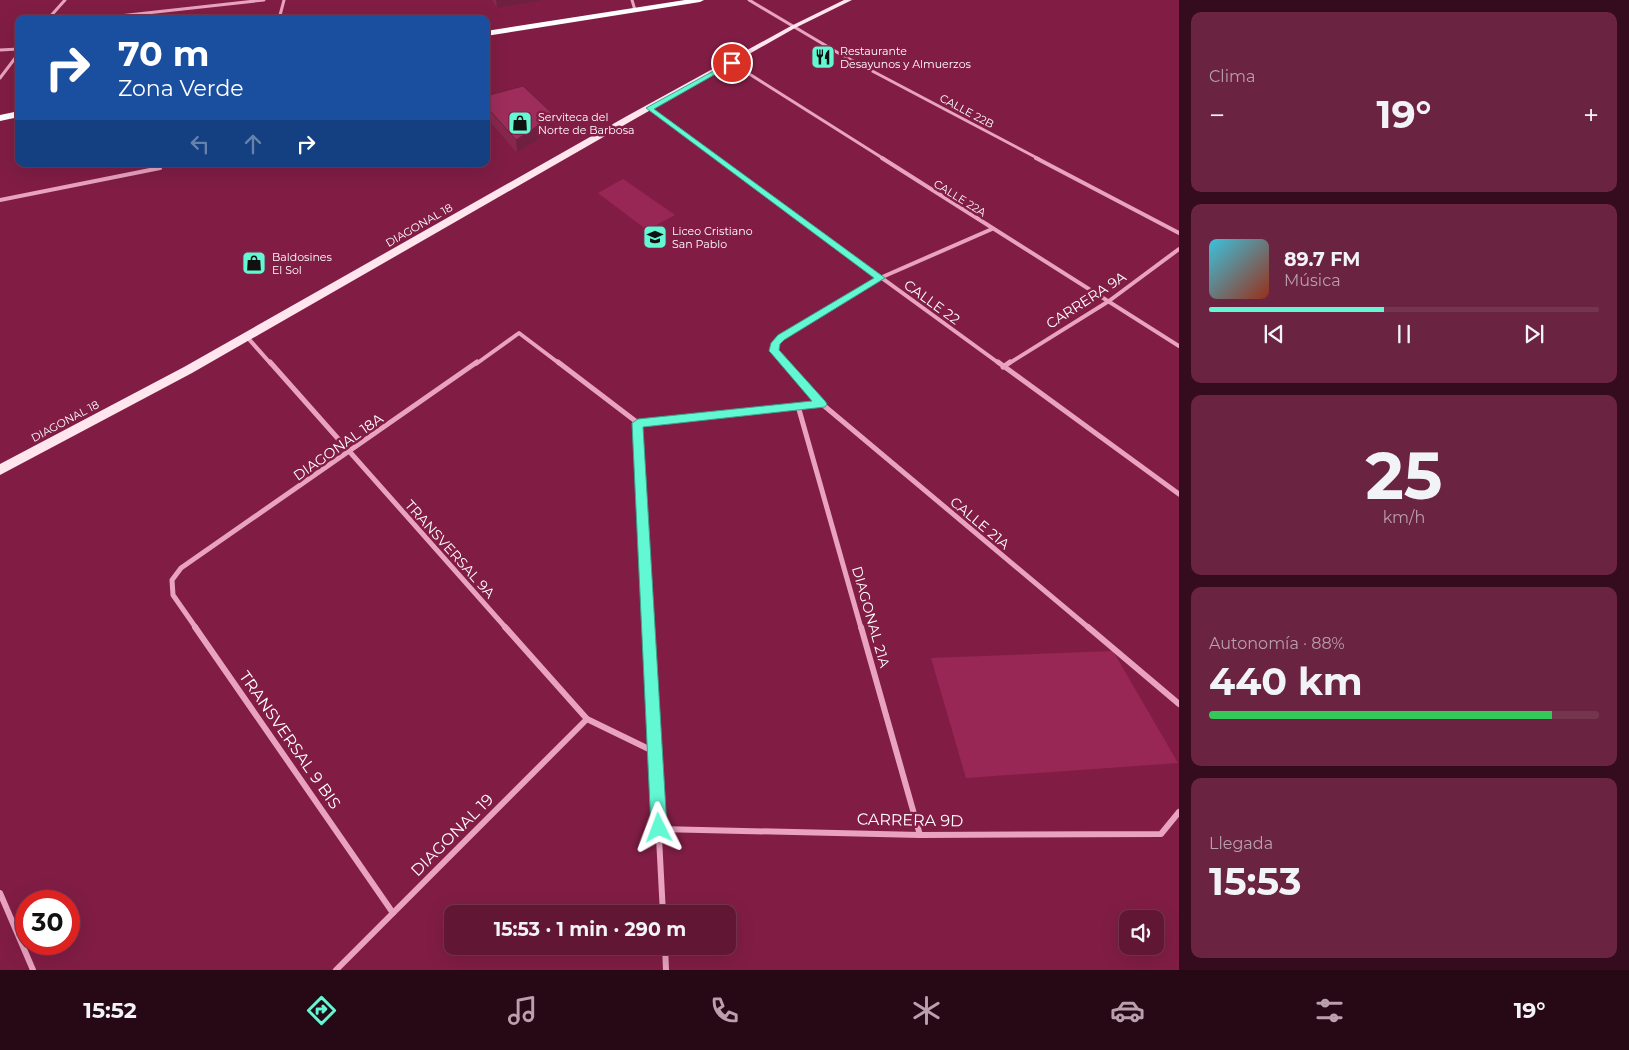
<!DOCTYPE html>
<html lang="es">
<head>
<meta charset="utf-8">
<style>
  body { margin:0; font-family:Montserrat,sans-serif; background:#6a2340; color:#f1f3f6; height:100vh; display:flex; flex-direction:column; font-size:19px; white-space:nowrap }
  * { box-sizing:border-box; margin:0 }
  p { font-size:16px; color:#ba9fac }
  .icon { flex:none; width:28px; height:28px; fill:none; stroke:currentColor; stroke-width:2; stroke-linecap:round; stroke-linejoin:round }
  .map { position:relative; flex:1; overflow:hidden }
  .sheet { display:flex; flex-direction:column; gap:12px; padding:12px; background:#350c1d; width:450px }
  .sheet>* { flex:none }
  .hud { position:absolute; left:15px; top:15px; width:475px; height:152px; border-radius:10px; box-shadow:0 5px 20px #0002,0 0 0 1px #75354f; background:#1a4fa0; color:#fff; overflow:hidden }
  .fabs { position:absolute; left:1119px; top:910px; display:grid; gap:10px }
  .fabs a { display:grid; place-items:center; width:45px; height:45px; border-radius:10px; background:#611634; box-shadow:0 5px 20px #0002,0 0 0 1px #75354f; font-size:25px }
  .speed { position:absolute; left:15px; top:890px; display:flex; gap:10px; font-size:25px; font-weight:700; text-align:center }
  .speed>* { display:grid; place-content:center; width:65px; height:65px; border-radius:50%; background:#611634; box-shadow:0 5px 20px #0002,0 0 0 1px #75354f; line-height:1 }
  .speed .limit { border:8px solid #d22; background:#fff; color:#111 }
  .pin { position:absolute; display:grid; place-items:center; width:42px; height:42px; color:#fff; margin:-21px; border:2px solid #fff; border-radius:50%; box-shadow:0 1px 5px #0007 }
  .me { position:absolute; width:55px; margin:-28px; rotate:357deg; stroke-linejoin:round; filter:drop-shadow(0 0 4px #0008) }
  .turn { display:flex; align-items:center; gap:18px; height:105px; padding:0 20px; font-size:22px }
  .turn .icon { width:65px; height:65px; stroke-width:2.5 }
  .turn b { display:block; font-size:35px; line-height:42px }
  .lanes { display:flex; align-items:center; height:48px; padding:0 20px; background:#0003; justify-content:center; gap:25px; direction:ltr }
  .lanes .off { opacity:.35 }
  .big { font-size:38px; font-weight:700; line-height:1.1 }
  .sheet .widget { flex:1; display:flex; flex-direction:column; justify-content:center; gap:8px; min-width:0; padding:0 18px; border-radius:10px; background:#6a2340 }
  .sheet .dial { align-items:center; gap:0 }
  .dial b { font-size:65px; line-height:1 }
  .song { display:flex; align-items:center; gap:15px }
  .cover { width:60px; height:60px; border-radius:8px; background:linear-gradient(135deg,hsl(190 70% 55%),hsl(10 70% 35%)) }
  .played { height:5px; border-radius:2px; background:linear-gradient(90deg,#61f8d3 45%,#75354f 45%) }
  .keys { display:flex; justify-content:space-around; direction:ltr }
  .heat { display:flex; justify-content:space-between; align-items:center; font-size:28px; direction:ltr }
  .charge { height:8px; border-radius:4px; background:linear-gradient(90deg,#34c759 88%,#75354f 0) }
  .trip { position:absolute; left:444px; top:905px; width:292px; height:50px; border-radius:10px; background:#611634; box-shadow:0 5px 20px #0002,0 0 0 1px #75354f; font-weight:700; line-height:50px; text-align:center }
  .tabs { display:flex; height:80px; justify-content:space-around; align-items:center; background:#270915; color:#ba9fac }
  .tabs .icon { width:35px; height:35px }
  .tabs .on { color:#61f8d3 }
  .tabs b { font-size:22px; color:#f1f3f6 }
  main { display:flex; flex:1; min-height:0 }
  .map>svg:first-child { display:block }
  .green { fill:#992756 }
  .lines { fill:none; stroke-linecap:round; stroke-linejoin:round }
  .street-far3 { stroke:#e9a2bf; stroke-width:3 }
  .street-far2 { stroke:#e9a2bf; stroke-width:4 }
  .street-far1 { stroke:#e9a2bf; stroke-width:5 }
  .street { stroke:#e9a2bf; stroke-width:6 }
  .primary { fill:#fee5ee; fill-rule:evenodd }
  .highway { fill:#fff; fill-rule:evenodd }
  .wall { fill:#88274e }
  .shaded-wall { fill:#6f2040 }
  .building { fill:#9e2d5b; stroke:#6f2040 }
  .route { fill:#61f8d3; stroke:#3fa189 }
  .labels { text-anchor:middle; dominant-baseline:central; stroke-width:5; stroke-linejoin:round; paint-order:stroke }
  .far-poi-label { font-size:11px; fill:#fff; stroke:#811d45; text-anchor:start }
  .far-street-label { font-size:11px; fill:#fff; stroke:#811d45 }
  .street-label { font-size:14px; fill:#fff; stroke:#811d45 }
  .near-street-label { font-size:16px; fill:#fff; stroke:#811d45 }
</style>
</head>
<body>
<main>
<div class="map">
<svg width="1179" height="970" viewBox="0 0 1179 970">
  <rect width="100%" height="100%" fill="#811d45"/>
  <g class="green">
    <polygon points="623,179 675,215 647,230 598,193"/>
    <polygon points="1113,651 1178,763 966,778 931,658"/>
  </g>
  <g class="lines">
    <g class="street-far3">
      <polyline points="632,0 635,10"/>
      <polyline points="749,0 840,54 1039,159"/>
      <polyline points="48,19 65,0"/>
      <polyline points="92,19 264,0"/>
      <polyline points="279,19 284,0"/>
      <polyline points="0,50 19,49"/>
      <polyline points="732,63 884,159"/>
      <polyline points="0,78 19,53"/>
      <polyline points="649,108 719,159"/>
    </g>
    <g class="street-far2">
      <polyline points="717,158 1000,364"/>
      <polyline points="882,158 1179,346"/>
      <polyline points="1036,158 1179,233"/>
      <polyline points="0,200 160,168"/>
      <polyline points="247,337 271,364"/>
      <polyline points="476,364 519,333 560,364"/>
      <polyline points="785,364 774,351 776,343 781,337 880,278 992,229"/>
      <polyline points="1008,364 1109,301 1179,249"/>
    </g>
    <g class="street-far1">
      <polyline points="270,362 506,628"/>
      <polyline points="558,362 638,423"/>
      <polyline points="784,362 822,404 1089,628"/>
      <polyline points="998,362 1179,494"/>
      <polyline points="1003,367 1010,362"/>
      <polyline points="798,406 861,628"/>
      <polyline points="638,423 648,628"/>
      <polyline points="638,423 822,404"/>
      <polyline points="196,628 173,595 172,580 181,568 477,362"/>
    </g>
    <g class="street">
      <polyline points="195,627 393,913"/>
      <polyline points="505,627 587,719 655,752"/>
      <polyline points="648,627 663,914"/>
      <polyline points="861,627 920,835"/>
      <polyline points="1088,627 1179,704"/>
      <polyline points="659,829 920,835 1161,834 1179,812"/>
      <polyline points="0,893 33,970"/>
      <polyline points="665,946 666,970"/>
      <polyline points="336,970 587,719"/>
    </g>
    <polygon class="primary" points="844,0 852,0 795,28 633,120 192,373 0,475 0,464 184,367 627,116 791,26"/>
    <g class="highway">
      <polygon points="685,0 704,0 700,2 486,36 486,31"/>
      <polygon points="19,111 19,117 0,121 0,115"/>
    </g>
  </g>
  <g class="wall">
    <polygon points="492,0 544,0 497,8"/>
    <polygon points="486,96 554,115 555,129 517,153 486,117"/>
  </g>
  <g class="shaded-wall">
    <polygon points="496,0 544,0 497,8"/>
    <polygon points="487,46 488,60 486,60 486,47"/>
    <polygon points="554,115 555,129 517,153 516,140"/>
  </g>
  <polygon class="building" points="523,86 554,115 516,140 486,106 486,96"/>
  <polygon class="route" points="730,62 735,63 654,109 885,278 784,340 780,344 779,350 825,401 827,404 825,407 643,427 667,828 664,834 659,836 654,834 651,828 632,423 638,419 812,401 771,353 769,351 771,343 778,335 874,278 646,108"/>
  <defs>
    <g id="restaurant-square" transform="scale(1.25)"><rect x="-9" y="-9" width="18" height="18" rx="4" fill="#61f8d3" stroke="#811d45"/><path d="M-5-6h1v4h1v-4h1v4h1v-4h1v5L-1.5 .5V6h-2V.5L-5-1ZM5-6V6H3V1.5H1.5Q1.5-4 5-6Z" fill="#111"/></g>
    <g id="shop-square" transform="scale(1.25)"><rect x="-9" y="-9" width="18" height="18" rx="4" fill="#61f8d3" stroke="#811d45"/><path d="M-5-2.5h2.3a2.7 3.5 0 0 1 5.4 0H5L5.5 6h-11ZM-1.5-2.5h3a1.5 2.3 0 0 0-3 0Z" fill="#111"/></g>
    <g id="school-square" transform="scale(1.25)"><rect x="-9" y="-9" width="18" height="18" rx="4" fill="#61f8d3" stroke="#811d45"/><path d="M0-5L7-2L0 1L-7-2ZM-4 1L0 2.5L4 1V4Q0 6-4 4Z" fill="#111"/></g>
  </defs>
  <g fill-rule="evenodd">
    <use href="#restaurant-square" x="823" y="57"/>
    <use href="#shop-square" x="520" y="123"/>
    <use href="#school-square" x="655" y="237"/>
    <use href="#shop-square" x="254" y="263"/>
  </g>
  <g class="labels">
    <g class="far-poi-label">
      <text x="840" y="51">Restaurante<tspan x="840" dy="13">Desayunos y Almuerzos</tspan></text>
      <text x="538" y="117">Serviteca del<tspan x="538" dy="13">Norte de Barbosa</tspan></text>
      <text x="672" y="231">Liceo Cristiano<tspan x="672" dy="13">San Pablo</tspan></text>
      <text x="272" y="257">Baldosines<tspan x="272" dy="13">El Sol</tspan></text>
    </g>
    <g class="far-street-label">
      <text transform="translate(967 111) rotate(28)">CALLE 22B</text>
      <text transform="translate(960 198) rotate(32)">CALLE 22A</text>
      <text transform="translate(419 225) rotate(-30)">DIAGONAL 18</text>
      <text transform="translate(65 421) rotate(-28)">DIAGONAL 18</text>
    </g>
    <g class="street-label">
      <text transform="translate(1086 300) rotate(-33)">CARRERA 9A</text>
      <text transform="translate(932 302) rotate(36)">CALLE 22</text>
      <text transform="translate(338 447) rotate(-35)">DIAGONAL 18A</text>
      <text transform="translate(980 523) rotate(40)">CALLE 21A</text>
      <text transform="translate(450 549) rotate(48)">TRANSVERSAL 9A</text>
      <text transform="translate(871 617) rotate(74)">DIAGONAL 21A</text>
    </g>
    <g class="near-street-label">
      <text transform="translate(290 740) rotate(55)">TRANSVERSAL 9 BIS</text>
      <text transform="translate(910 820) rotate(1)">CARRERA 9D</text>
      <text transform="translate(452 835) rotate(-45)">DIAGONAL 19</text>
    </g>
  </g>
</svg>
<div class="fabs">
<a><svg class="icon" aria-label="sound" viewBox="0 0 24 24"><path d="M4 9h4l5-4v14l-5-4H4zM17 9q2 3 0 6"/></svg></a>
</div>
<div class="speed"><div class="limit">30</div></div>
<div class="pin" style="left:732px;top:63px;background:#d93025"><svg class="icon" aria-label="arrive" viewBox="0 0 24 24"><path d="M6 21V4h12l-3 4 3 4H6"/></svg></div>
<svg class="me" style="left:659px;top:828px" viewBox="-20 -20 40 40"><path d="M0-17L14 15 0 8-14 15z" fill="#61f8d3" stroke="#fff" stroke-width="4"/></svg>
<div class="trip">15:53 · 1 min · 290 m</div>
<div class="hud">
<div class="turn"><svg class="icon" aria-label="right" viewBox="0 0 24 24"><path d="M7 20v-9h11M14 6l5 5-5 5"/></svg><div><b>70 m</b>Zona Verde</div></div>
<div class="lanes"><svg class="icon off" aria-label="left" viewBox="0 0 24 24"><path d="M17 20v-9H6M10 6l-5 5 5 5"/></svg><svg class="icon off" aria-label="ahead" viewBox="0 0 24 24"><path d="M12 20V5M6 11l6-6 6 6"/></svg><svg class="icon" aria-label="right" viewBox="0 0 24 24"><path d="M7 20v-9h11M14 6l5 5-5 5"/></svg></div>
</div>
</div>
<section class="sheet">
<div class="widget"><p>Clima</p>
<div class="heat"><a>−</a><b class="big">19°</b><a>+</a></div>
</div>
<div class="widget">
<div class="song"><i class="cover"></i><div><b>89.7 FM</b><p>Música</p></div></div>
<div class="played"></div>
<div class="keys"><svg class="icon" aria-label="previous" viewBox="0 0 24 24"><path d="M18 5L8 12l10 7zM5 5v14"/></svg><svg class="icon" aria-label="pause" viewBox="0 0 24 24"><path d="M8 5v14M16 5v14"/></svg><svg class="icon" aria-label="next" viewBox="0 0 24 24"><path d="M6 5l10 7-10 7zM19 5v14"/></svg></div>
</div>
<div class="widget dial"><b>25</b><p>km/h</p></div>
<div class="widget"><p>Autonomía · 88%</p><b class="big">440 km</b><div class="charge"></div></div>
<div class="widget"><p>Llegada</p><b class="big">15:53</b></div>
</section>
</main>
<nav class="tabs">
<b>15:52</b>
<svg class="icon on" aria-label="directions" viewBox="0 0 24 24"><path d="M12 3l9 9-9 9-9-9zM9 14v-3h6M13 9l2 2-2 2"/></svg>
<svg class="icon" aria-label="music" viewBox="0 0 24 24"><path d="M9 18V5l10-2v13"/><circle cx="6" cy="18" r="3"/><circle cx="16" cy="16" r="3"/></svg>
<svg class="icon" aria-label="phone" viewBox="0 0 24 24"><path d="M5 4h4l2 5-3 2q2 4 5 5l2-3 5 2v4C11 20 4 13 5 4z"/></svg>
<svg class="icon" aria-label="climate" viewBox="0 0 24 24"><path d="M12 3v18M4 7l16 10M4 17L20 7"/></svg>
<svg class="icon" aria-label="car" viewBox="0 0 24 24"><path d="M5 17H2v-5l4-1 3-4h7l3 4 3 1v5h-3M9 17h6M6 11h13"/><circle cx="7" cy="17" r="2"/><circle cx="17" cy="17" r="2"/></svg>
<svg class="icon" aria-label="filters" viewBox="0 0 24 24"><path d="M4 7h16M4 17h16"/><circle cx="9" cy="7" r="2"/><circle cx="15" cy="17" r="2"/></svg>
<b>19°</b>
</nav>
</body>
</html>
